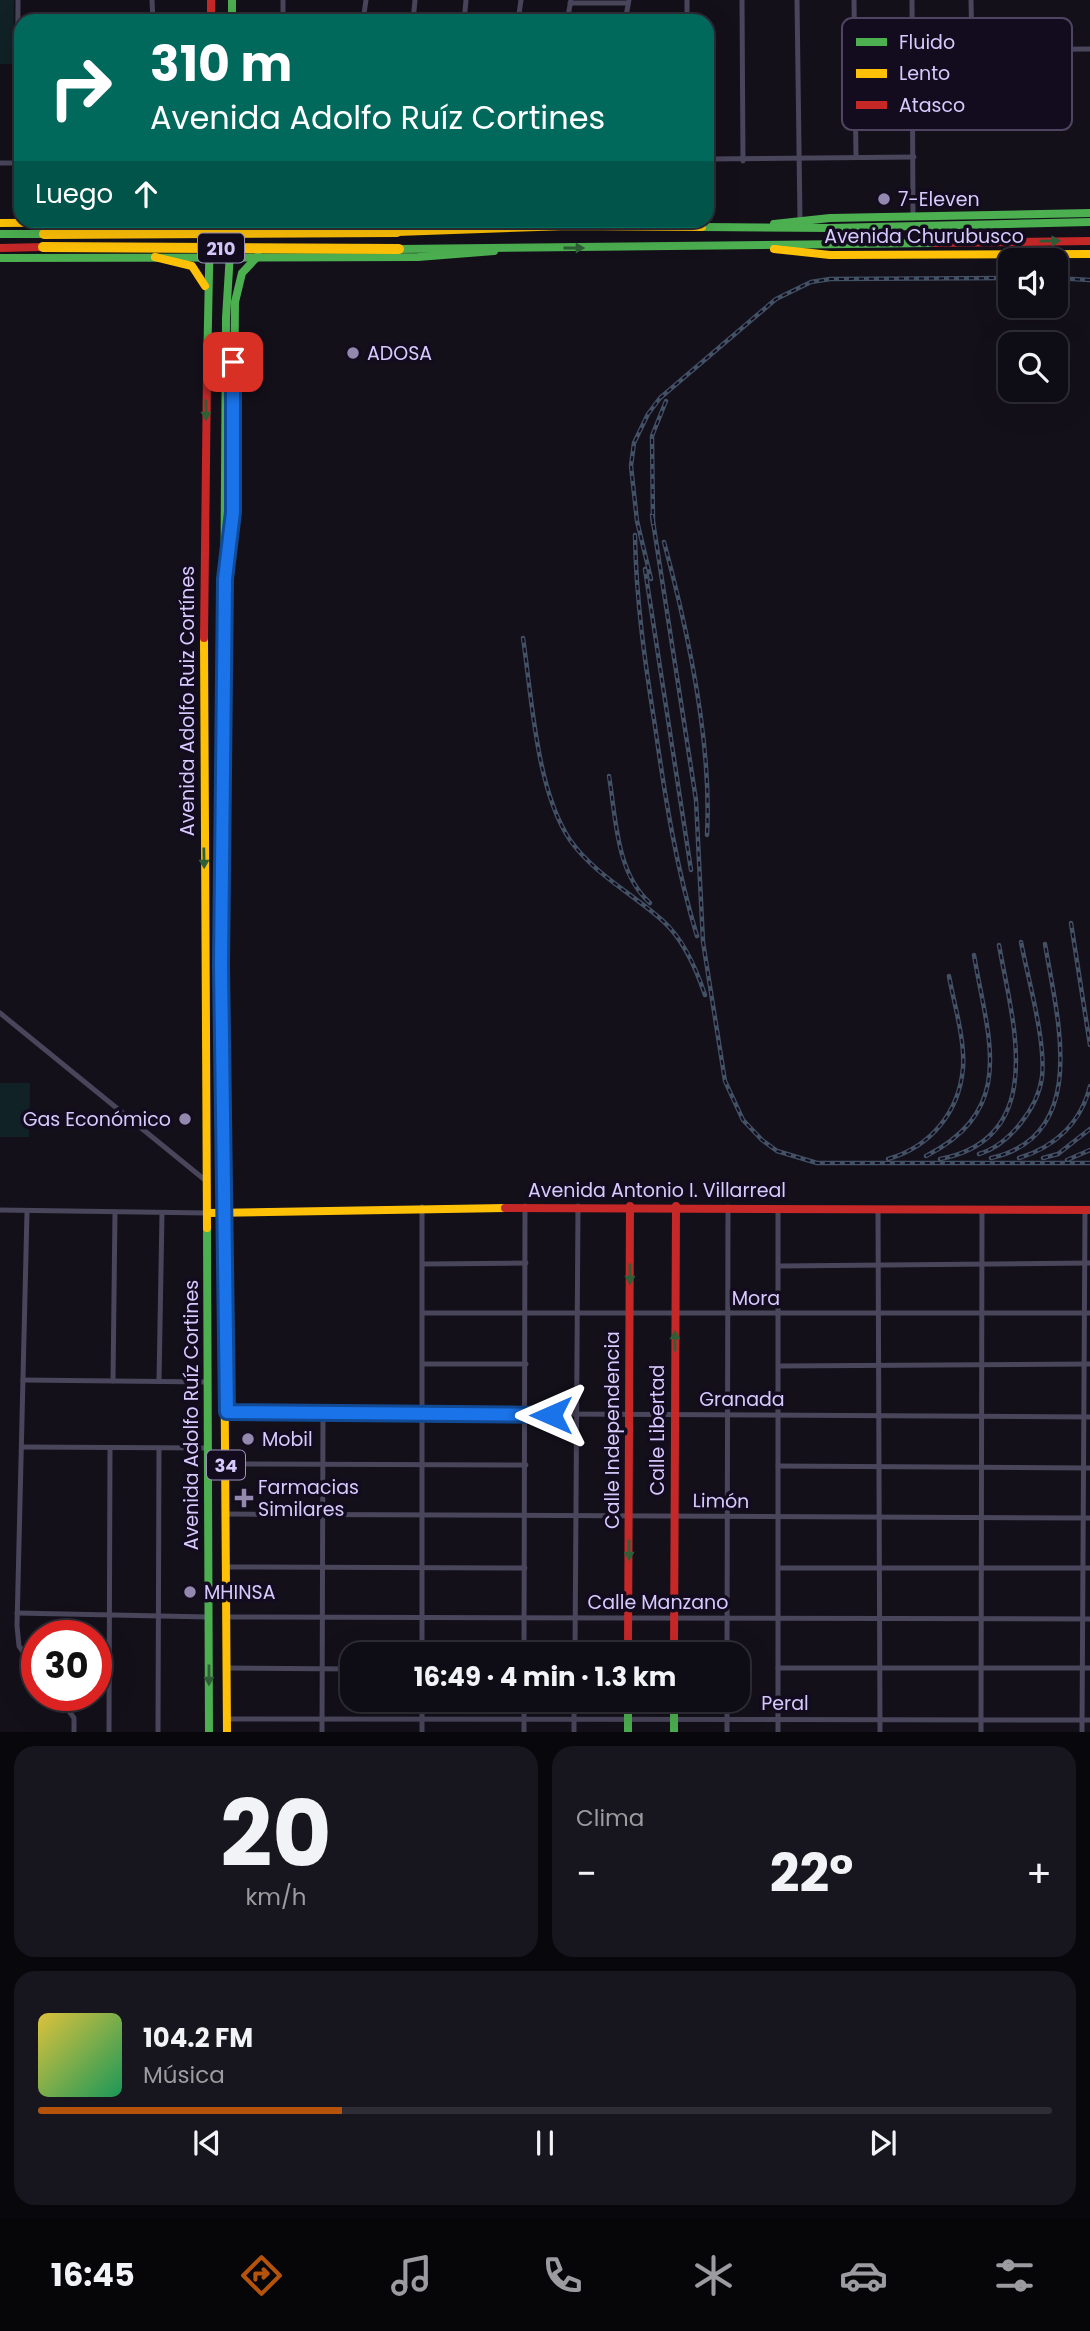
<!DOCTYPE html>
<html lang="es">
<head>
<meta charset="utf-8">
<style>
  body { margin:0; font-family:Poppins,sans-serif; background:#17151d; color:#f1f3f6; height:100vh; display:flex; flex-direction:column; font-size:26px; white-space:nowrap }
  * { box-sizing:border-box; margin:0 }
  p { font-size:23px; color:#9b9ba0 }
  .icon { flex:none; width:38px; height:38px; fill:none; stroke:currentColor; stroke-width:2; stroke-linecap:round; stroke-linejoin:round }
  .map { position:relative; height:1732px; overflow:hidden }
  .details { display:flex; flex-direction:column; gap:14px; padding:14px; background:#08070b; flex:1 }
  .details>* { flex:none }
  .guide { position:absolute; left:14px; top:14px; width:700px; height:214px; border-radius:21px; box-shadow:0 7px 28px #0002,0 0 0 2px #2e2c34; background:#00695c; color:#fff; overflow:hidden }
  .fabs { position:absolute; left:998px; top:248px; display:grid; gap:14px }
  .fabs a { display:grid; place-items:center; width:70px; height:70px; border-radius:14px; background:#0e0c14; box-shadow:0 7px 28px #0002,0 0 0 2px #2e2c34; font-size:35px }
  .speed { position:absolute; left:21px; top:1620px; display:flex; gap:14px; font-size:35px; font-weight:700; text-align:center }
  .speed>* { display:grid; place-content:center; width:91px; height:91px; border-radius:50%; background:#0e0c14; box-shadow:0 7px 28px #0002,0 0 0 2px #2e2c34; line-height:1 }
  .speed .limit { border:10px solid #d22; background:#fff; color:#111 }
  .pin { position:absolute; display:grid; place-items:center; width:60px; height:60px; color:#fff; margin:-30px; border-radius:14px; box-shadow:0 4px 10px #0006 }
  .me { position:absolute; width:77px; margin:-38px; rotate:270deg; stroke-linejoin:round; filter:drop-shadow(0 0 5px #0008) }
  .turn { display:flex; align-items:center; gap:24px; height:147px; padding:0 21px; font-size:32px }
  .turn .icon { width:91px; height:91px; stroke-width:2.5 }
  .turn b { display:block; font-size:49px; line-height:60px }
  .then { display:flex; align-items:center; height:66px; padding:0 21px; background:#0003; gap:14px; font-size:26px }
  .big { font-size:52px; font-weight:700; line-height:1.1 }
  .details .card { flex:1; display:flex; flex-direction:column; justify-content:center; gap:10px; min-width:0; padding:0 24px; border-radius:21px; background:#17151d }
  .details .dial { align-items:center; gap:0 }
  .dial b { font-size:91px; line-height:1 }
  .song { display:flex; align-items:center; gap:21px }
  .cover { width:84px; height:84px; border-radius:10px; background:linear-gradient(135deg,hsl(50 70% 55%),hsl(150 70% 35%)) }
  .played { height:7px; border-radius:4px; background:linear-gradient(90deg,#b45309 30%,#2e2c34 30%) }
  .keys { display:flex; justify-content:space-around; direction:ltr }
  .heat { display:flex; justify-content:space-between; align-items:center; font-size:38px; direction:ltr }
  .details .tiles { flex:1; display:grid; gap:14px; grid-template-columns:1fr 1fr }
  .card:last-child { grid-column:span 2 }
  .trip { position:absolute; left:340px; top:1642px; width:410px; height:70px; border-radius:21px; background:#0e0c14; box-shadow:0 7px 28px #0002,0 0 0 2px #2e2c34; font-weight:700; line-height:70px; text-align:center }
  .menu { display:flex; height:112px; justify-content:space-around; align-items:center; background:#060508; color:#9b9ba0 }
  .menu .icon { width:49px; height:49px }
  .menu .on { color:#b45309 }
  .menu b { font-size:32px; color:#f1f3f6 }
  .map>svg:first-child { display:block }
  .green { fill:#102226 }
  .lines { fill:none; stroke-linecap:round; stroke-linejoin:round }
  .street { stroke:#49455b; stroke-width:5 }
  .fast { stroke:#4caf50; stroke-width:8 }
  .slow { stroke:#ffc107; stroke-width:8 }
  .jam { stroke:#c62828; stroke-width:8 }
  .rail-casing { stroke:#435165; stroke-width:4.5 }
  .rail { stroke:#120c1e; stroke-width:2; stroke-dasharray:5; stroke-linecap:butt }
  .slow-bridge { stroke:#ffc107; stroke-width:10 }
  .oneway { fill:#2f5e37 }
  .route-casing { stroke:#114b97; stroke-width:18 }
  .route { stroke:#1a73e8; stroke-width:12 }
  .poi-dot { fill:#9389ae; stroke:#120c1e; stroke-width:2.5 }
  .labels { text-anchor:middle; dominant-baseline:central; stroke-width:7; stroke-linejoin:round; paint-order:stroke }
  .shield { fill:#120c1e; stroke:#9d91bb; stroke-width:2 }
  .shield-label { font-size:18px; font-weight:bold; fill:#d8cafe }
  .poi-label { font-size:19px; fill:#d8cafe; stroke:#120c1e; text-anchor:start }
  .street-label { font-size:19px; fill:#d8cafe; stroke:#120c1e }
  .key { fill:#120c1e; stroke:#4d4561; stroke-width:2 }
  .key-label { font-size:19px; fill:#d8cafe }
</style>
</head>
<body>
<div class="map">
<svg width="1090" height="1733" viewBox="0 0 1090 1733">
  <rect width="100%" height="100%" fill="#13101a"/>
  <g class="green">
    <polygon points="0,0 14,0 13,64 0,64"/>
    <polygon points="0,1083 30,1083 29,1137 0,1137"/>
  </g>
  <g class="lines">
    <g class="street">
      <polyline points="152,0 153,21"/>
      <polyline points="283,0 283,21"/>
      <polyline points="687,0 687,21"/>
      <polyline points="742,0 743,161"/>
      <polyline points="797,0 800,221"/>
      <polyline points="854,0 856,157"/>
      <polyline points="912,0 913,218"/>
      <polyline points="971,0 972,50"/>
      <polyline points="570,3 628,3"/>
      <polyline points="363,21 366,0"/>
      <polyline points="413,21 415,0"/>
      <polyline points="464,21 466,0"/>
      <polyline points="518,21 521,0"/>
      <polyline points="567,21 571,0"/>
      <polyline points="625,21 629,0"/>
      <polyline points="913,51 1090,49"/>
      <polyline points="707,159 914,157"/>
      <polyline points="0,163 21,163"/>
      <polyline points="17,163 18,0"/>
      <polyline points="0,1013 205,1180"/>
      <polyline points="878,1209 880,1733"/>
      <polyline points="0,1210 207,1213"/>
      <polyline points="27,1212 17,1626 19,1646 37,1672"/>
      <polyline points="423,1264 526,1263"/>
      <polyline points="779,1266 1090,1263"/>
      <polyline points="423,1313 1090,1313"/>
      <polyline points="423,1364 526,1364"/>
      <polyline points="779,1366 1090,1364"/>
      <polyline points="23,1380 208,1382"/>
      <polyline points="113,1381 115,1212"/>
      <polyline points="159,1381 162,1213"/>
      <polyline points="227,1412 1090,1417"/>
      <polyline points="22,1447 209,1448"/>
      <polyline points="226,1464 526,1465"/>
      <polyline points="778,1466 1090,1468"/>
      <polyline points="226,1514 1090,1518"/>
      <polyline points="227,1567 525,1568"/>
      <polyline points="779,1568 1090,1568"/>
      <polyline points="17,1613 209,1617"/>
      <polyline points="226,1617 1090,1619"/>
      <polyline points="422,1654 422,1207"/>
      <polyline points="524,1654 525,1206"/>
      <polyline points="575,1654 578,1206"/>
      <polyline points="727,1654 728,1207"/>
      <polyline points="226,1668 352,1669"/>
      <polyline points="778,1668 1090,1668"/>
      <polyline points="58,1696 74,1718 74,1733"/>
      <polyline points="422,1699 422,1733"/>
      <polyline points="727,1699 727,1733"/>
      <polyline points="227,1719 1090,1720"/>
      <polyline points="109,1733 110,1448"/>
      <polyline points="158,1733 159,1448"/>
      <polyline points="322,1733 323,1414"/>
      <polyline points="524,1733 524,1699"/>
      <polyline points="574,1733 574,1699"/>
      <polyline points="778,1733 778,1208"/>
      <polyline points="981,1733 982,1209"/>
      <polyline points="1082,1733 1085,1210"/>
    </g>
    <g class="fast">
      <polyline points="232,0 232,21"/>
      <polyline points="255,220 257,222"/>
      <path d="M353 221C388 221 480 213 508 227"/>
      <polyline points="774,224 830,218 1090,213"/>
      <polyline points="702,227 830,228 1090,222"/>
      <polyline points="0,234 44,234"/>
      <polyline points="399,249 934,243"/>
      <polyline points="0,258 418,257 494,251"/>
      <polyline points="207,373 210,220"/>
      <polyline points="229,542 233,512 235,302 242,273 258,256"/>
      <polyline points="223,797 226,318 232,220"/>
      <polyline points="207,1228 209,1733"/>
      <polyline points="628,1699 628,1733"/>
      <polyline points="674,1699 674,1733"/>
    </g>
    <g class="slow">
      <polyline points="0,223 353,221"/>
      <polyline points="397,232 568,226 702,227"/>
      <polyline points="774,249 830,255 1090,254"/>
      <polyline points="155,257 192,266 205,286"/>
      <polyline points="204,638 207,1228"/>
      <polyline points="223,1162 227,1733"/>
      <polyline points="208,1213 505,1208"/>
    </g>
    <g class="jam">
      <polyline points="211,0 211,21"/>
      <polyline points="934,243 1090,241"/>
      <polyline points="0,248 43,247"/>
      <polyline points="204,638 207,373"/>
      <polyline points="223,1162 223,797"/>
      <polyline points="505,1208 1090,1210"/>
      <polyline points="628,1654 630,1206"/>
      <polyline points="674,1654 676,1206"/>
    </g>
    <g class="rail-casing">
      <g id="rail">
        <polyline points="1055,278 1090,280"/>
        <polyline points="652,515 696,800 703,942 725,1081 743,1120 762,1140 777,1151 817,1163 1090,1163"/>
        <polyline points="653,524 652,436 666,401"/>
        <path d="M635 535C636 600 645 663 655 726 665 797 676 867 697 936"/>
        <path d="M664 542C688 631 712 743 707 835"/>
        <polyline points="645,569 691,870"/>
        <polyline points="651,579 637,521 631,466 634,443 648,414 660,398 776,299 811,282 830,279 1010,278"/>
        <path d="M523 638C532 698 536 789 570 840 594 874 633 894 663 921 684 940 696 968 705 995"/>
        <path d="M609 776C616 818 616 873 650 903"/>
        <polyline points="1071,923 1090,1045"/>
        <path d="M979 1154C1009 1145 1038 1108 1042 1077 1046 1041 1028 979 1021 942"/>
        <path d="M926 1156C1018 1109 988 1039 974 955"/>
        <path d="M991 1158C1090 1136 1058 1021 1045 944"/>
        <path d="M1019 1158C1055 1147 1081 1123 1090 1086"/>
        <polyline points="1043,1158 1058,1154 1090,1129"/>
        <path d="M888 1159C930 1147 959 1113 963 1068 965 1039 954 1004 949 976"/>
        <path d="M940 1159C1050 1138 1012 1020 999 945"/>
        <polyline points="1067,1160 1090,1150"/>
      </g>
    </g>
    <use href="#rail" class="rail"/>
    <g class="slow-bridge">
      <polyline points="44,234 397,232"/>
      <polyline points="43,247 399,249"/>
    </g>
  </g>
  <defs><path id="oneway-solid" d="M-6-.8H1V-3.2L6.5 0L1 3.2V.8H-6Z" transform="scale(1.75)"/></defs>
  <g class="oneway">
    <use href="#oneway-solid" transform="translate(1050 241) rotate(-1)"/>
    <use href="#oneway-solid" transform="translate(574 248)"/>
    <use href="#oneway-solid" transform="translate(206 410) rotate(90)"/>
    <use href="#oneway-solid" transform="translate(204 858) rotate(89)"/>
    <use href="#oneway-solid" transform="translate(630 1274) rotate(90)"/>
    <use href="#oneway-solid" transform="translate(675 1341) rotate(-90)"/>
    <use href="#oneway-solid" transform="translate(629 1550) rotate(90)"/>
    <use href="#oneway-solid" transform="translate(209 1675) rotate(90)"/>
  </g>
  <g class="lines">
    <g class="route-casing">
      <polyline id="route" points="233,362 233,512 225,579 221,965 227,1412 551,1415"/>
    </g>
    <use href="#route" class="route"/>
  </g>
  <g class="poi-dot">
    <circle cx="884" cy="199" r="7"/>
    <circle cx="353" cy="353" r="7"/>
    <circle cx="185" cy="1119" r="7"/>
    <circle cx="248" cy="1439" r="7"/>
    <path d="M240.5 1487.5h7v7h7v7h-7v7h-7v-7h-7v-7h7z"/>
    <circle cx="190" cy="1592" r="7"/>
  </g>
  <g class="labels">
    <g class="shield">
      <rect x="198" y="233.5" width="46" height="29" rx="5"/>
      <rect x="207" y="1450.5" width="38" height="29" rx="5"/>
    </g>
    <g class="shield-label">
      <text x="221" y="248">210</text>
      <text x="226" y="1465">34</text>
    </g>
    <g class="poi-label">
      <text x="898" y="199">7-Eleven</text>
      <text x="367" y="353">ADOSA</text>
      <text x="171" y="1119" text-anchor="end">Gas Económico</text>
      <text x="262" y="1439">Mobil</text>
      <text x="258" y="1487">Farmacias<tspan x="258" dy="22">Similares</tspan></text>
      <text x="204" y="1592">MHINSA</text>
    </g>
    <g class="street-label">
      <text x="924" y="236">Avenida Churubusco</text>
      <text transform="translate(187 701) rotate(-90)">Avenida Adolfo Ruiz Cortínes</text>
      <text x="657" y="1190">Avenida Antonio I. Villarreal</text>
      <text x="756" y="1298">Mora</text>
      <text x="742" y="1399">Granada</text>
      <text transform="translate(191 1415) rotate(-90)">Avenida Adolfo Ruíz Cortines</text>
      <text transform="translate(612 1430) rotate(-90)">Calle Independencia</text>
      <text transform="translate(657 1430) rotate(-90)">Calle Libertad</text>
      <text transform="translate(721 1501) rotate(1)">Limón</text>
      <text x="658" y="1602">Calle Manzano</text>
      <text x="785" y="1703">Peral</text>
    </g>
  </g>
  <rect x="842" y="18" width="230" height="112" rx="10" class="key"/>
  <rect x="856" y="38" width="31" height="8" fill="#4caf50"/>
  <rect x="856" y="69" width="31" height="9" fill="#ffc107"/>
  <rect x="856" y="101" width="31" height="8" fill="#c62828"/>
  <g class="key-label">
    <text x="899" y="49">Fluido</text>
    <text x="899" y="80">Lento</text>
    <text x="899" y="112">Atasco</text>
  </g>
</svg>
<div class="fabs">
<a><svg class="icon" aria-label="sound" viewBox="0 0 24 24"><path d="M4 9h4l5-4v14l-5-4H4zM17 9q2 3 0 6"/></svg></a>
<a><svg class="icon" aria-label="search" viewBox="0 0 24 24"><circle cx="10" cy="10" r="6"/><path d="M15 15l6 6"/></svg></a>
</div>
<div class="speed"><div class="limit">30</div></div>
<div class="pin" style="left:233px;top:362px;background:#d93025"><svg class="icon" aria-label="arrive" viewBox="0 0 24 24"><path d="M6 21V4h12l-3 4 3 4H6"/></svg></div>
<svg class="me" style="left:551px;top:1415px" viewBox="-20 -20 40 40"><path d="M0-17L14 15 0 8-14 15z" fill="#1a73e8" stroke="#fff" stroke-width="4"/></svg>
<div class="trip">16:49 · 4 min · 1.3 km</div>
<div class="guide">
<div class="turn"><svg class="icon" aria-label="right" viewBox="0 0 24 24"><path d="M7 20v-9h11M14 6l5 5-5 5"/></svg><div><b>310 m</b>Avenida Adolfo Ruíz Cortines</div></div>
<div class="then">Luego<svg class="icon" aria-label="ahead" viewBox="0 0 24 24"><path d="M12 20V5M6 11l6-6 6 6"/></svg></div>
</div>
</div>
<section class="details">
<div class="tiles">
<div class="card dial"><b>20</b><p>km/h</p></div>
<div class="card"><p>Clima</p>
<div class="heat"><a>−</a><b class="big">22°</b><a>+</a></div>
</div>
<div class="card">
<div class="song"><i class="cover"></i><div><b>104.2 FM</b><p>Música</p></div></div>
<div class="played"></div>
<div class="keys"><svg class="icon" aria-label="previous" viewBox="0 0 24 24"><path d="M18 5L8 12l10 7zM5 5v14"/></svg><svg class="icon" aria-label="pause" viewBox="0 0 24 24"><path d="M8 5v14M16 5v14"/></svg><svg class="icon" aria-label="next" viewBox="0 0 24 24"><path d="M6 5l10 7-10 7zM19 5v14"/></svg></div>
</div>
</div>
</section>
<nav class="menu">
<b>16:45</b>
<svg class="icon on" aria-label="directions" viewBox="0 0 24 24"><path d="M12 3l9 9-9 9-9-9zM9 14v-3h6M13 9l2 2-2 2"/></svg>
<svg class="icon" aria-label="music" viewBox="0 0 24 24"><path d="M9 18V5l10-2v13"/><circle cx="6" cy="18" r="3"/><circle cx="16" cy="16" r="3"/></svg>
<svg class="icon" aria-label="phone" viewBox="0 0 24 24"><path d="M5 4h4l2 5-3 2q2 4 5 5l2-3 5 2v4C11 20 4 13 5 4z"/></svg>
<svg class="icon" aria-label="climate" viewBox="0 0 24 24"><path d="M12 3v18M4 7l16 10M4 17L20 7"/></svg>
<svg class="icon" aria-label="car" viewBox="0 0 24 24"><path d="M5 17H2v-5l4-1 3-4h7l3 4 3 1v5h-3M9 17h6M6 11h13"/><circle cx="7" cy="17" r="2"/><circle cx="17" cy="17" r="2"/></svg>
<svg class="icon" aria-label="filters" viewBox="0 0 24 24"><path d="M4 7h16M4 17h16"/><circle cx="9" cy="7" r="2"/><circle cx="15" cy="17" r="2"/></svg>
</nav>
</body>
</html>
